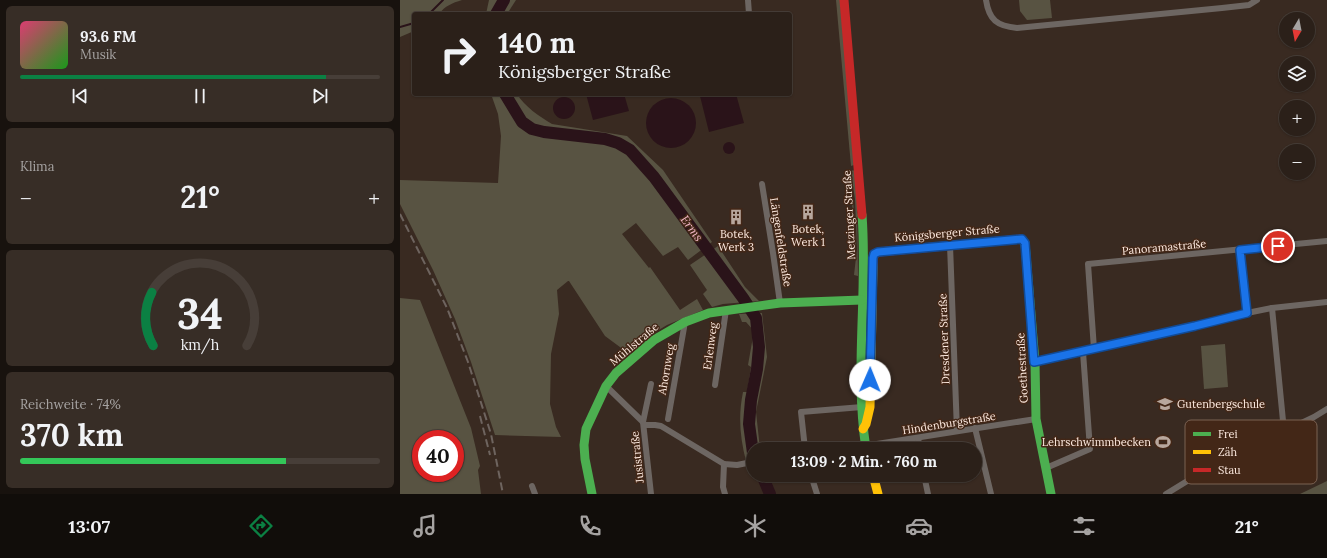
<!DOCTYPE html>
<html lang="de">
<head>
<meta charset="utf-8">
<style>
  body { margin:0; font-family:Lora,serif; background:#372d26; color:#f1f3f6; height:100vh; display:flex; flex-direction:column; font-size:15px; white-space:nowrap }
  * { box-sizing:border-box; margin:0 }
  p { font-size:13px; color:#a6a3a2 }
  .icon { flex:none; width:22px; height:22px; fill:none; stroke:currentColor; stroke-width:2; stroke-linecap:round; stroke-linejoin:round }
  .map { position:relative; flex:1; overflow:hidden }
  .side { display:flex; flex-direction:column; gap:6px; padding:6px; background:#18120e; width:400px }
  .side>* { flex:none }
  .guide { position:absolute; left:12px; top:12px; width:380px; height:84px; border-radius:4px; box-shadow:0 1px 3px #0004,0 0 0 1px #473e38; background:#2b2019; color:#f1f3f6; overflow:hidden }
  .needle { width:26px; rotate:190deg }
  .tools { position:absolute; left:879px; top:12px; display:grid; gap:8px }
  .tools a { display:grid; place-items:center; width:36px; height:36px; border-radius:50%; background:#2b2019; box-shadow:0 1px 3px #0004,0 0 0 1px #473e38; font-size:20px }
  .speed { position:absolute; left:12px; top:430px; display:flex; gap:8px; font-size:20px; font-weight:700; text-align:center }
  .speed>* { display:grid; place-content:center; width:52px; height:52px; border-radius:50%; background:#2b2019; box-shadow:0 1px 3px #0004,0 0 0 1px #473e38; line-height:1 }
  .speed .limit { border:6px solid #d22; background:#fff; color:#111 }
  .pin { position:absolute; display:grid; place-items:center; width:34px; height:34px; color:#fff; margin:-17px; border:2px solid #fff; border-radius:50%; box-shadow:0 1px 4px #0007 }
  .me { position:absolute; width:44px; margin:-22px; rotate:1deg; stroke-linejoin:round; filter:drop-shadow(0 0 3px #0008) }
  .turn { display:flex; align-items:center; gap:14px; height:84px; padding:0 20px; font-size:18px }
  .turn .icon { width:52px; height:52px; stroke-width:2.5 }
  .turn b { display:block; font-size:28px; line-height:34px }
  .big { font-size:30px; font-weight:700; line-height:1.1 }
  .side .tile { flex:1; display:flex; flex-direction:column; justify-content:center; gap:6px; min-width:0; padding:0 14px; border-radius:6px; background:#372d26 }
  .side .dial { align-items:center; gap:0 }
  .dial svg { height:104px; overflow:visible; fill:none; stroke:#473e38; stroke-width:7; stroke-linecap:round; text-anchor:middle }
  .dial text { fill:#f1f3f6; stroke:none }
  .song { display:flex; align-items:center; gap:12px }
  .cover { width:48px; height:48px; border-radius:6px; background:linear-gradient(135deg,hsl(340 70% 55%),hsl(120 70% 35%)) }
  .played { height:4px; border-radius:2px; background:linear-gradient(90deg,#0b8043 85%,#473e38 85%) }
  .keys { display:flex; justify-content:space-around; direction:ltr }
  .heat { display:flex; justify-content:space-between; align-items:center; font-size:22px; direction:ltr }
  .charge { height:6px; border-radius:3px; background:linear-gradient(90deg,#34c759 74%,#473e38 0) }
  .trip { position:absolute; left:346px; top:442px; width:236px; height:40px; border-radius:20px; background:#2b2019; box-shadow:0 1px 3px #0004,0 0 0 1px #473e38; font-weight:700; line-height:40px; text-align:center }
  .tab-bar { display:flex; height:64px; justify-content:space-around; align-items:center; background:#110d0a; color:#a6a3a2 }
  .tab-bar .icon { width:28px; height:28px }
  .tab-bar .active { color:#0b8043 }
  .tab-bar b { font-size:18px; color:#f1f3f6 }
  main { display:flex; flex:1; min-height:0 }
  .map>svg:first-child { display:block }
  .green { fill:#585342; fill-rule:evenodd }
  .water { fill:#2a1319 }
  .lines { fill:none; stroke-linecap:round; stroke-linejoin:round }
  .stream { stroke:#2a1319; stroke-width:2 }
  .river { stroke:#2a1319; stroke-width:12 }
  .street { stroke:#6d6662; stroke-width:6 }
  .fast { stroke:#4caf50; stroke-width:9 }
  .slow { stroke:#ffc107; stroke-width:9 }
  .jam { stroke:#c62828; stroke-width:9 }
  .rail { stroke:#6e645f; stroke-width:2; stroke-dasharray:8 4; stroke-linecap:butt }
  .route-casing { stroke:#114b97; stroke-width:10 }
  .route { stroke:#1a73e8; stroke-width:7 }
  .labels { text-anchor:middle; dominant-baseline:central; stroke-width:3; stroke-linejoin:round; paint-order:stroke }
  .street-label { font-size:11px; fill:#fdeae0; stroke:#432717 }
  .poi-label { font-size:11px; fill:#fdeae0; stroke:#432717 }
  .water-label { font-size:12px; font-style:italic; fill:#f4b9c9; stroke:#432717 }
  .key { fill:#432717; stroke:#7b6253; stroke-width:1 }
  .key-label { font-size:11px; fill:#fdeae0 }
</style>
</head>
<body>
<main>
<section class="side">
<div class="tile">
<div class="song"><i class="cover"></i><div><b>93.6 FM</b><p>Musik</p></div></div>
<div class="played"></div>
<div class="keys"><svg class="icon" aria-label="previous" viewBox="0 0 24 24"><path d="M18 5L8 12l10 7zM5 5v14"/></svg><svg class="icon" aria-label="pause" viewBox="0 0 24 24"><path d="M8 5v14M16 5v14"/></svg><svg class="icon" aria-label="next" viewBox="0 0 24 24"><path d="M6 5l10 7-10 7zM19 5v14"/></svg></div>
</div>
<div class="tile"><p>Klima</p>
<div class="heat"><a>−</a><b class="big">21°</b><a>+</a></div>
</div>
<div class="tile dial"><svg viewBox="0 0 100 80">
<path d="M14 69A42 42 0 1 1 86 69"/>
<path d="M14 69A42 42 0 0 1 13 28" stroke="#0b8043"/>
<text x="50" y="56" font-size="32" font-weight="700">34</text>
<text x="50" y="72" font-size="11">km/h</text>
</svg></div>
<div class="tile"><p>Reichweite · 74%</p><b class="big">370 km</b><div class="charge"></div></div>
</section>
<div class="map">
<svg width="927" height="494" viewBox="0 0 927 494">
  <rect width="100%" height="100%" fill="#392a21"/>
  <g class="green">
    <path d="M0 0H62C52 3 45 6 39 14H14V31L0 37Z"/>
    <polygon points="89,0 116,0 107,14 86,14"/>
    <polygon points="436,0 441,0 454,165 451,166"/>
    <polygon points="619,0 650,0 652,18 627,20 620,11"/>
    <path d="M91 94H117C125 107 139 116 152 124L227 136 263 170 312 242 288 260 278 247 263 256 236 223 222 234 249 268 250 267 280 310 297 299 303 310 267 325 242 340 228 353 205 336 169 281H168L157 290 159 314 151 354 150 404 156 427 161 437 95 435 71 362 55 319 33 270 0 204V180L98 183 101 136 98 114Z"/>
    <polygon points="453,170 455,172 457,199 458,276 454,275 457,249 455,199 451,174 451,172"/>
    <polygon points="451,187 453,199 456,245 455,251"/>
    <polygon points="318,246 345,287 359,301 323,304 312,307 303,294 307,290 290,265"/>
    <path d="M0 298 20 300 71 428 80 466 78 470 81 494H0ZM21 439H55V473H21Z"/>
    <path d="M362 313 367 357 356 412 360 449H353V460L346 461C340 438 338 416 343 392H347L351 367 348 365 354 331 346 322H342L339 314Z"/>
    <polygon points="825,344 828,387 804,389 801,346"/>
    <polygon points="927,481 927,494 900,494"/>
  </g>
  <g class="water">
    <polygon points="186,94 224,94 229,111 193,120"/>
    <polygon points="308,94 336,94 344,123 309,132 300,96"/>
    <circle cx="164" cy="108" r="11"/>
    <circle cx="271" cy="123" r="25"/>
    <circle cx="329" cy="148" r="6"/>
  </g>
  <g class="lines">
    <g class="stream">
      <polyline points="29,14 43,0"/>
      <polyline points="0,27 14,23"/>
    </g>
    <g class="river">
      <polyline points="96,14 104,0"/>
      <polyline points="105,94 122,122 132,129 144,132 205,139 218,143 230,150 254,177 343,298 356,318 359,347 357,369 351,400 349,424 353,453"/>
      <polyline points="362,475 370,494"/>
    </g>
    <g class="street">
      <polyline points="348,0 349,14"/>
      <path d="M586 0C589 20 597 26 617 28L822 8 849 5 857 0"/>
      <polyline points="362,184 373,253 380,303"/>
      <polyline points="550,245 557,431"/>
      <polyline points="840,250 847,313"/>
      <polyline points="872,308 884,431"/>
      <polyline points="694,349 688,264 927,241"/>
      <polyline points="635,362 795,326 847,313 872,308 927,302"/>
      <polyline points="315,385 326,310"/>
      <polyline points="206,386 243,422 251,494"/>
      <polyline points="268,419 285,322"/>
      <polyline points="243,422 251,384"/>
      <polyline points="244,425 255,425 261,426 324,464 337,465 347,463"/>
      <polyline points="575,428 591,494"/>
      <polyline points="518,438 520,449"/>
      <polyline points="405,449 401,412 462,407"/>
      <polyline points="445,449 636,419"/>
      <polyline points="324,464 323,487 325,494"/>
      <polyline points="646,468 690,449 683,352"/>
      <polyline points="411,475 417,494"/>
      <polyline points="524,475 528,494"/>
      <polyline points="132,486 135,494"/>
      <polyline points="766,494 797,475 849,448 914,417 927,409"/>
    </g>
    <g class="fast">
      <path d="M462 215C468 292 454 371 466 449"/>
      <polyline points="621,239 625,243 635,362 636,419 651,494"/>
      <polyline points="192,494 185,459 184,445 186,429 206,386 216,373 254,340 285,322 309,313 380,303 462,300"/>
    </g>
    <g class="slow">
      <polyline points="463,429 466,424 470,407 473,264"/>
      <polyline points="473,475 478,494"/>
    </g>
    <g class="jam">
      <polyline points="444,0 462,215"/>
      <polyline points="473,264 474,254 479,252 621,239"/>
    </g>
    <g class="rail">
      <polyline points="0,214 47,308 68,362 91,434 103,494"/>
      <polyline points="80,416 90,455"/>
    </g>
  </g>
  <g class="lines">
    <g class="route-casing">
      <polyline id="route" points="470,380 473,258 474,254 478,252 622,239 625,243 634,362 795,326 847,313 840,250 878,246"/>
    </g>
    <use href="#route" class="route"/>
  </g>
  <defs>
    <g id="building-bare" transform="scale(1.2)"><path d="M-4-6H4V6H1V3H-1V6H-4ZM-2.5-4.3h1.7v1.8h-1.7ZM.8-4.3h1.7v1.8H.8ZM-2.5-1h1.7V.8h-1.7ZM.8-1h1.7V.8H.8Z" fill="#b8a79d" stroke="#432717" stroke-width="2.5" paint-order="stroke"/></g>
    <g id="school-bare" transform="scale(1.2)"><path d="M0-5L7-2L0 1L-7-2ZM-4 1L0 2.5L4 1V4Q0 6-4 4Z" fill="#b8a79d" stroke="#432717" stroke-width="2.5" paint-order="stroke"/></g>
    <g id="stadium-bare" transform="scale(1.2)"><path d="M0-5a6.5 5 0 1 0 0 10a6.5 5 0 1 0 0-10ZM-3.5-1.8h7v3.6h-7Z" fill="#b8a79d" stroke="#432717" stroke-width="2.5" paint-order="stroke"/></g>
  </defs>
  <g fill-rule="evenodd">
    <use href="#building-bare" x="408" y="212"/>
    <use href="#building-bare" x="336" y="217"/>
    <use href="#school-bare" x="765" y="404"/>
    <use href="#stadium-bare" x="763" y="442"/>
  </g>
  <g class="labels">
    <g class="street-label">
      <text transform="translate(449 215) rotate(-93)">Metzinger Straße</text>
      <text transform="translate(547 233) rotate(-5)">Königsberger Straße</text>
      <text transform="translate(381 242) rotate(81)">Längenfeldstraße</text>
      <text transform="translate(764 247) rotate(-5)">Panoramastraße</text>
      <text transform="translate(544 339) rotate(-92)">Dresdener Straße</text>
      <text transform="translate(234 344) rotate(-40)">Mühlstraße</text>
      <text transform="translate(310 346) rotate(-82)">Erlenweg</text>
      <text transform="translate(622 368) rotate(-93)">Goethestraße</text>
      <text transform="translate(266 369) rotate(-80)">Ahornweg</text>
      <text transform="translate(549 423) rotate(-9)">Hindenburgstraße</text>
      <text transform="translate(237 457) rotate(-96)">Jusistraße</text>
    </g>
    <g class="poi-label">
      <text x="408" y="229">Botek,<tspan x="408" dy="13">Werk 1</tspan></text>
      <text x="336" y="234">Botek,<tspan x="336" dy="13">Werk 3</tspan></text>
      <text x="777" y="404" text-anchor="start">Gutenbergschule</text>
      <text x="751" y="442" text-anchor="end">Lehrschwimmbecken</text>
    </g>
    <g class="water-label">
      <text transform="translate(292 228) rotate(54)">Erms</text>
    </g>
  </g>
  <rect x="785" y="420" width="132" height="64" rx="6" class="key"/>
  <rect x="793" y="432" width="18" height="4" fill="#4caf50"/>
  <rect x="793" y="450" width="18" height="4" fill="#ffc107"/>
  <rect x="793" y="468" width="18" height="4" fill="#c62828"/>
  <g class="key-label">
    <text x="818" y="438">Frei</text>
    <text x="818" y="456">Zäh</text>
    <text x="818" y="474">Stau</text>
  </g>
</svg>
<div class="tools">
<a><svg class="needle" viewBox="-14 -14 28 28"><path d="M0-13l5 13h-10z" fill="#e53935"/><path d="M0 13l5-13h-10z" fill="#a6a3a2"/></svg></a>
<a><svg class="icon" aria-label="layers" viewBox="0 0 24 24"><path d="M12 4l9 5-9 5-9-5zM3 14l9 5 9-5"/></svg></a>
<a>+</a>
<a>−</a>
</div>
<div class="speed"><div class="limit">40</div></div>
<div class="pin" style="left:878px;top:246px;background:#d93025"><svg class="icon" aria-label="arrive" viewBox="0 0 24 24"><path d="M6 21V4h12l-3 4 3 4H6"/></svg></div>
<svg class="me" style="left:470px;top:380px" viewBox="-20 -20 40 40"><circle r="19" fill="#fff"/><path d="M0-13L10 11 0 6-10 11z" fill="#1a73e8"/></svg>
<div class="trip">13:09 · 2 Min. · 760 m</div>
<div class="guide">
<div class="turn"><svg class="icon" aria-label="right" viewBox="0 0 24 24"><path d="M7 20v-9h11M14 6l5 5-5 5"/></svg><div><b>140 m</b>Königsberger Straße</div></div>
</div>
</div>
</main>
<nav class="tab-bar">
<b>13:07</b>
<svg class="icon active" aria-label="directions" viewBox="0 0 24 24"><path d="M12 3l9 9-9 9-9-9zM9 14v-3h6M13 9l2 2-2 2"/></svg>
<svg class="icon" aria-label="music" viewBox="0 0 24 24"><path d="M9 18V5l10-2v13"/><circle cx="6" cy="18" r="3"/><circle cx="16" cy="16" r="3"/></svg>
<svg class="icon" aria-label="phone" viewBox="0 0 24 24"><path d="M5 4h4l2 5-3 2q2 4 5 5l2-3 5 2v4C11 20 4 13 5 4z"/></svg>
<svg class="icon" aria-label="climate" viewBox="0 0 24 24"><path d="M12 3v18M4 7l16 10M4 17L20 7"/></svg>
<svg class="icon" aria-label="car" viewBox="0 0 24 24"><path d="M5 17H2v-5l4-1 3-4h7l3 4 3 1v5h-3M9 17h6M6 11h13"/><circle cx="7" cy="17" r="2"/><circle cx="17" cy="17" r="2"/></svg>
<svg class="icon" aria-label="filters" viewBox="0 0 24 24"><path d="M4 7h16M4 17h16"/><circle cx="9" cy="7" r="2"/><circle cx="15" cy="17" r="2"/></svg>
<b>21°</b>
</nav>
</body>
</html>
